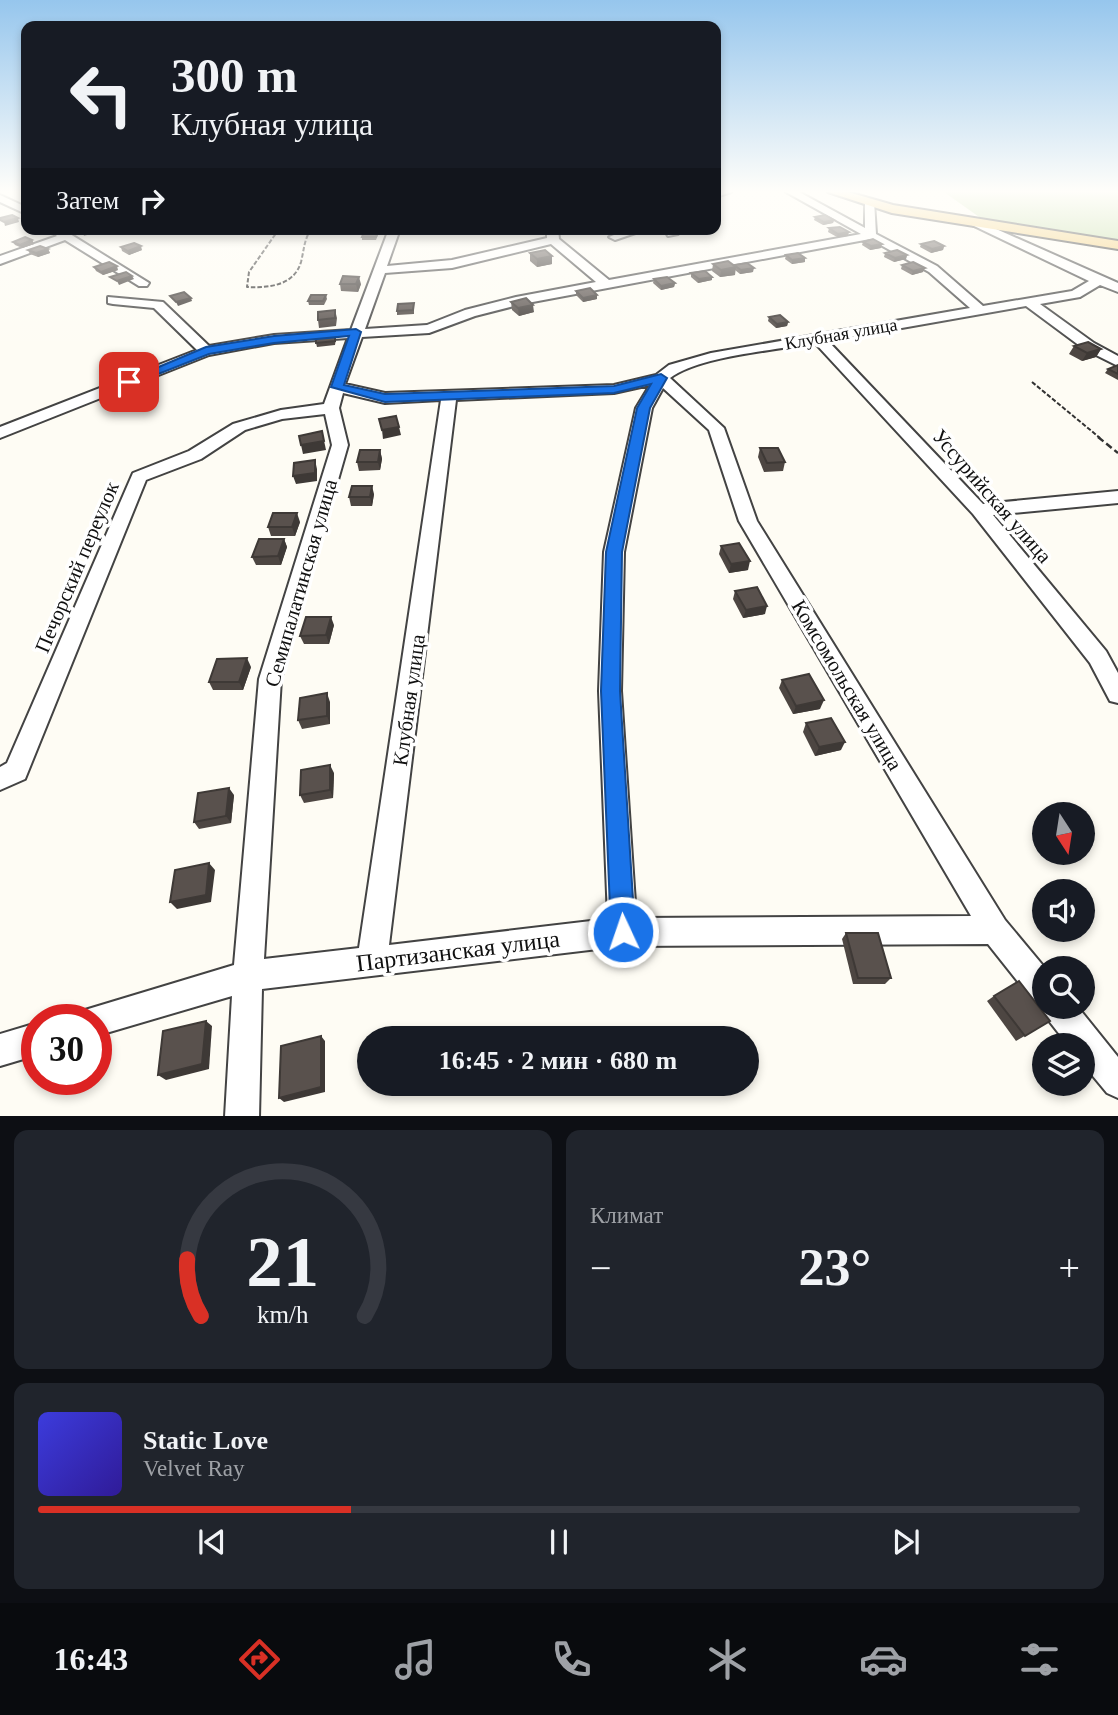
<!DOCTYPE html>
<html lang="ru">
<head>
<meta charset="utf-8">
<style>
  body { margin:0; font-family:"Times New Roman",serif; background:#20242c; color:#f1f3f6; height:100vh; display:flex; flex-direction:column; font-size:26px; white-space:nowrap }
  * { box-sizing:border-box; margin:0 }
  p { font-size:23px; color:#9ea1a6 }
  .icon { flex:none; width:38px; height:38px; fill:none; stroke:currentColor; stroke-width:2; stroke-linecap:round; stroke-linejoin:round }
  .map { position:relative; height:1116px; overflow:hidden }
  .sheet { display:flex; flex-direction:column; gap:14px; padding:14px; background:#0d0f14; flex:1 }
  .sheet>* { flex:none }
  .hud { position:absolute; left:21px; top:21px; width:700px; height:214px; border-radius:14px; box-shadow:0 4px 10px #0003; background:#171b24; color:#f1f3f6; overflow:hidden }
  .needle { width:46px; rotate:168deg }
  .tools { position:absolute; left:1032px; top:802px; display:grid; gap:14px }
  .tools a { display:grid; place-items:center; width:63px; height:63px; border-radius:50%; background:#171b24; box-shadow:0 4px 10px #0003; font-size:35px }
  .speed { position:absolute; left:21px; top:1004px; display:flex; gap:14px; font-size:35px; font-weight:700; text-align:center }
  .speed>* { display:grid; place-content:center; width:91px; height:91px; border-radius:50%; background:#171b24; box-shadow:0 4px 10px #0003; line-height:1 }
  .speed .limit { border:10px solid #d22; background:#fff; color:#111 }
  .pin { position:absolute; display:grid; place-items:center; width:60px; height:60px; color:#fff; margin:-30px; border-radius:14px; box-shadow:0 4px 10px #0006 }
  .me { position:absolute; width:77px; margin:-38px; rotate:357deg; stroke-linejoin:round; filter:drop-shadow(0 0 5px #0008) }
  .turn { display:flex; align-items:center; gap:24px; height:147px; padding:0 35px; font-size:32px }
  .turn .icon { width:91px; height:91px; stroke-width:2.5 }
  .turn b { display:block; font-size:49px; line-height:60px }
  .then { display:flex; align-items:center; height:66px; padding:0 35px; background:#0003; gap:14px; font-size:26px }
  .big { font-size:52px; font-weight:800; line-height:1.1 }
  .sheet .widget { flex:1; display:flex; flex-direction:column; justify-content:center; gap:10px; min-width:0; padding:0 24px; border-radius:14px; background:#20242c }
  .sheet .dial { align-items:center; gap:0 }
  .dial svg { height:182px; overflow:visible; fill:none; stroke:#363941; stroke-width:7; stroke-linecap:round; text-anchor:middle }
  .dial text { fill:#f1f3f6; stroke:none }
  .song { display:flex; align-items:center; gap:21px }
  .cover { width:84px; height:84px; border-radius:10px; background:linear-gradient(135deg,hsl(240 70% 55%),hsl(250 70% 35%)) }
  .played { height:7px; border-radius:4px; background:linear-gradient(90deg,#d93025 30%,#363941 30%) }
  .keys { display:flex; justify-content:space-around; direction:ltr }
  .heat { display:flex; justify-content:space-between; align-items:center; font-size:38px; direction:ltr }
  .sheet .tiles { flex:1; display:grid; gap:14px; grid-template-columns:1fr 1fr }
  .widget:last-child { grid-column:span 2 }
  .trip { position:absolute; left:357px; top:1026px; width:402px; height:70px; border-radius:35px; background:#171b24; box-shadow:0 4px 10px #0003; font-weight:800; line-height:70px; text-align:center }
  .tabs { display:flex; height:112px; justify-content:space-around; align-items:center; background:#090b0e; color:#9ea1a6 }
  .tabs .icon { width:49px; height:49px }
  .tabs .selected { color:#d93025 }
  .tabs b { font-size:32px; color:#f1f3f6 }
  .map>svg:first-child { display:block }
  .forest { fill:#bcd89e }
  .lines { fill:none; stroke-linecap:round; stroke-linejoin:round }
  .minor-casing { stroke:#434343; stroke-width:4 }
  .major-casing { stroke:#212121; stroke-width:4 }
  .path-far1 { stroke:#323232; stroke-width:2; stroke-dasharray:4.5 2; stroke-linecap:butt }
  .path { stroke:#323232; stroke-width:2.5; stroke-dasharray:7 3.5; stroke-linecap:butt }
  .minor { fill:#fff; fill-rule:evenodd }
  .major { fill:#f2cb71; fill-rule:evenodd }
  .wall { fill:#4d4642 }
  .shaded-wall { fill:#3e3936 }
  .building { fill:#59514d; stroke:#3e3936; stroke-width:2 }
  .route { fill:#1a73e8; stroke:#114b97; stroke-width:2 }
  .labels { text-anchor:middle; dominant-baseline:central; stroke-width:7; stroke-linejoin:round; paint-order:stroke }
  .far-street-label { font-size:18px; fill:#101010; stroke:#fff }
  .street-label { font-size:21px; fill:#101010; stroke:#fff }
  .near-street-label { font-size:24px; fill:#101010; stroke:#fff }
</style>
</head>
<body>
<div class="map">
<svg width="1118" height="1117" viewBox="0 0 1118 1117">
  <rect width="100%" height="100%" fill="#fefcf4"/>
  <polygon class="forest" points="944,192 1118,192 1118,240 982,219"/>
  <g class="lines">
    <g class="minor-casing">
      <g id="minor">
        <polygon points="716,192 731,192 716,197"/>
        <path d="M786 192H799L865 228V203L874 201 876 234 937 266 983 306 1072 291 1089 281 972 225V221L976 220 1118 283V292L1100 285 1080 297 1040 304 1094 343 1118 356V366L1084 349 1026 306 828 341 983 504 1118 491V503L993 515 1106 651 1118 673V703L1110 701 1090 663 973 514 815 343C777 350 699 356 670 378L724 428 757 521 1005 920 1045 968V1006H1077L1118 1057V1098L1107 1093 1083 1064V1045H1068L1046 1017 1042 1005 1034 1002 988 944 623 946 262 989 259 1117H225L232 996 96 1036V1020H81L85 1010 234 965 259 679 332 445 325 414 282 419 245 430 201 459 146 480 25 779 0 790V767L7 763 133 473 189 451 233 424 281 410 324 404 348 338 274 343 209 355 0 438V427L197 350 154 308 113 304 108 303V297L163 302 209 346 274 335 351 330 389 229H400L387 266 452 260 547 238V229H558L559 239 609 280 861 234ZM870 239 929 272 970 308 711 353 669 365 656 375 614 385 385 393 345 384 362 337 429 333 475 316 522 304ZM551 244 596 282 516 297 465 310 427 325 365 329 385 273 452 268ZM650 385 636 408 604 552 599 691 608 919 389 945 456 400 614 393ZM663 388 709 430 739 521 971 916 636 918 621 691 624 552 652 408ZM343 393 385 403 441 400 359 948 264 959 281 679 348 445 339 408Z"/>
        <polygon points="0,195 26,207 26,214 0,202"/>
        <polygon points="49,229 62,229 149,283 147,286 139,286 65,240 0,264 0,256 57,236"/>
        <polygon points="629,229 647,229 615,240 609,237"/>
        <polygon points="664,229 675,229 678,234 668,236"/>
        <polygon points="37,1023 37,1055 0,1066 0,1034"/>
      </g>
    </g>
    <g class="major-casing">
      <polygon id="major" points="828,192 848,192 893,205 1118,241 1118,249 892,213"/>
    </g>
    <g class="path-far1">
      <path d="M279 229 249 272 247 287C268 288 294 286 301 262 304 250 304 240 311 229"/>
      <polyline points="1032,382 1100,438"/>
    </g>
    <polyline class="path" points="1098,437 1118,453"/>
    <use href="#minor" class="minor"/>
    <use href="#major" class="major"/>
  </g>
  <g class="wall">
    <polygon points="815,217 834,220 833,223 823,225 814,220"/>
    <polygon points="829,228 848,236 837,237 828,232"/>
    <rect x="520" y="229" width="12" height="3"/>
    <polygon points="378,232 378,235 376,240 362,240 362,237"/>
    <polygon points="32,240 34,244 22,248 15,245 13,242"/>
    <polygon points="863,242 881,248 870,250 862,245"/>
    <polygon points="921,244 944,246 943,250 931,253 920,247"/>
    <polygon points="121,247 142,250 129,255 122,251"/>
    <polygon points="48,249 50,253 38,257 30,254 28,250"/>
    <polygon points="530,253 552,256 552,264 537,267 530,261"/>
    <polygon points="885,253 907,255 906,259 894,262 884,257"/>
    <polygon points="786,255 805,258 805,262 792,264 785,259"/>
    <polygon points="713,264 734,266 753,272 740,274 735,270 735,275 720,277 712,271"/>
    <polygon points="902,265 923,272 912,275 901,269"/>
    <polygon points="94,267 118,270 103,275 96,271"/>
    <polygon points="691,273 712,277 712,280 698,283 691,277"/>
    <polygon points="654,279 675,283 674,287 661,290 653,283"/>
    <polygon points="340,284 361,284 358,292 341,291"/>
    <polygon points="576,291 597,299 583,302 576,295"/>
    <polygon points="326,295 327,299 324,305 309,305 308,301"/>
    <polygon points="511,302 534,312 519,316 512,310"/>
    <polygon points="414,303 414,314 397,315 397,311"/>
    <polygon points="335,310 337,318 336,326 319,328 318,320"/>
    <polygon points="769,317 788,322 787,326 776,328 768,321"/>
    <polygon points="336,338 335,345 317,347 316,343"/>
    <polygon points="1074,346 1101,349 1096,357 1082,361 1069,354"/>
    <polygon points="1118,365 1118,380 1105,373 1108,369"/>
    <polygon points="760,448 785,462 783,471 764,472 758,457"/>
    <polygon points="380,450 382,459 380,470 359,471 357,462"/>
    <polygon points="374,494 372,506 351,506 349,497"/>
    <polygon points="300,522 295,536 271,536 268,527"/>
    <polygon points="284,539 287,547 281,565 256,565 252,557"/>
    <polygon points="721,546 748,570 729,573 719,554"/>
    <polygon points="735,591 765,614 743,618 733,599"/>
    <polygon points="334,625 329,644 304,644 300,636"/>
    <polygon points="251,667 243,690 213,690 209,682"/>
    <polygon points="782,680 820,709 793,714 779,688"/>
    <polygon points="330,702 330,724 302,729 298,720"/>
    <polygon points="806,723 841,750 815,756 803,732"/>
    <polygon points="334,773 333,798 304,803 300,795"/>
    <polygon points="234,795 231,823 199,829 194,822"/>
    <polygon points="846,933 891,978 885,984 853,984 842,939"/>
    <polygon points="994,996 1050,1021 1016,1041 987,1001"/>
  </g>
  <g class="shaded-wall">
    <polygon points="18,218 19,222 5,226 4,222"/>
    <polygon points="834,220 833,223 823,225 824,222"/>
    <polygon points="94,229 96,229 97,232 84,236 83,233"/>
    <polygon points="849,232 848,236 837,237 838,234"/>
    <polygon points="32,240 34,244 22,248 20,245"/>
    <polygon points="882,244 881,248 870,250 871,246"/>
    <polygon points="141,246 142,250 129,255 128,251"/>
    <polygon points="944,246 943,250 931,253 932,249"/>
    <polygon points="48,249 50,253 38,257 36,253"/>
    <polygon points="907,255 906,259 894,262 895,258"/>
    <polygon points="552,256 552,264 537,267 537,259"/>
    <polygon points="805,258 805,262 792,264 792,260"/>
    <polygon points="117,266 118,270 103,275 101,272"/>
    <polygon points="736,267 735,275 720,277 721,270"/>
    <polygon points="754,268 753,272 740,274 741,270"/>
    <polygon points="925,268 923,272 912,275 913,271"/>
    <polygon points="132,276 134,279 119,285 117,281"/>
    <polygon points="359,277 361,284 358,292 356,284"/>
    <polygon points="712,277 712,280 698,283 699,279"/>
    <polygon points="675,283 674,287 661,290 661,286"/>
    <polygon points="597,295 597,299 583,302 583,298"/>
    <polygon points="191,298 192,301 178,306 176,302"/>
    <polygon points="533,305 534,312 519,316 518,308"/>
    <polygon points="788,322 787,326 776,328 777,324"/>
    <polygon points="1101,349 1096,357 1082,361 1087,353"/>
    <polygon points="399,427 401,435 383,439 382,430"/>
    <polygon points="322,431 326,450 303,454 301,445"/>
    <polygon points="380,450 382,459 380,470 378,462"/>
    <polygon points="315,460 317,469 317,481 296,484 293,476"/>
    <polygon points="372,486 374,494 372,506 370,497"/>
    <polygon points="297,513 300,522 295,536 292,527"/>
    <polygon points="284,539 287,547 281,565 278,556"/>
    <polygon points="750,561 748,570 729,573 731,564"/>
    <polygon points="767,606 765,614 743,618 746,610"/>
    <polygon points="331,617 334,625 329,644 326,635"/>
    <polygon points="247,658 251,667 243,690 239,682"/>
    <polygon points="327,693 330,702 330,724 327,716"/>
    <polygon points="824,700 820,709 793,714 796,706"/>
    <polygon points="845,742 841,750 815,756 819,747"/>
    <polygon points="330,765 334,773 333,798 330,790"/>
    <polygon points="229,788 234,795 231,823 226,816"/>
    <polygon points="209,863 215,870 211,902 177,909 170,902"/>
    <polygon points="206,1021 212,1026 209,1069 166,1080 158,1075"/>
    <polygon points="321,1036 325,1041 325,1092 284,1102 279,1098"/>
  </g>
  <g class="building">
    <polygon points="12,215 18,218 4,222 0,220 0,218"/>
    <polygon points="825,215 834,220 824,222 815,217"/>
    <polygon points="840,227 849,232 838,234 829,228"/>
    <polygon points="77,229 94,229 83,233"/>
    <polygon points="364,232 378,232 376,237 362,237"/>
    <polygon points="25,237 32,240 20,245 13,242"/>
    <polygon points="873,239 882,244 871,246 863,242"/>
    <polygon points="934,241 944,246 932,249 921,244"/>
    <polygon points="134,243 141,246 128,251 121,247"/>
    <polygon points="40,246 48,249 36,253 28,250"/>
    <polygon points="545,250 552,256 537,259 530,253"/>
    <polygon points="897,250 907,255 895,258 885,253"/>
    <polygon points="798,253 805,258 792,260 786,255"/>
    <polygon points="728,261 736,267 721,270 713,264"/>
    <polygon points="109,262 117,266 101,272 94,267"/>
    <polygon points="913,262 925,268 913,271 902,265"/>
    <polygon points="747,263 754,268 741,270 734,265"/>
    <polygon points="705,271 712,277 699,279 691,273"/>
    <polygon points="126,272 132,276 117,281 110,277"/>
    <polygon points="343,276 359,277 356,284 340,284"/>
    <polygon points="667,277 675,283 661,286 654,279"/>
    <polygon points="590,288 597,295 583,298 576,291"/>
    <polygon points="184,292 191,298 176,302 170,296"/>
    <polygon points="311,295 326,295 323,301 308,301"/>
    <polygon points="526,298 533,305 518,308 511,302"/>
    <polygon points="414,303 413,310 397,311 398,304"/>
    <polygon points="335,310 335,318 318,320 318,312"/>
    <polygon points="780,315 788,322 777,324 769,317"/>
    <polygon points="335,334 335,341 316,343 316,336"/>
    <polygon points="1088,342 1101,349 1087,353 1074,346"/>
    <polygon points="1118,365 1118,374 1108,369"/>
    <polygon points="396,416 399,427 382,430 379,419"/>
    <polygon points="322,431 324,441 301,445 299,436"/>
    <polygon points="760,448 778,448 785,462 767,463"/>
    <polygon points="360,450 380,450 378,462 357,462"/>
    <polygon points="315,460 315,473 293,476 294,463"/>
    <polygon points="352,486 372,486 370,497 349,497"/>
    <polygon points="273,513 297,513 292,527 268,527"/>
    <polygon points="259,539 284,539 278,556 252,557"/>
    <polygon points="739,543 750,561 731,564 721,546"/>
    <polygon points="757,587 767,606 746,610 735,591"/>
    <polygon points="306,617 331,617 326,635 300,636"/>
    <polygon points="247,658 239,682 209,682 217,659"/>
    <polygon points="809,674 824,700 796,706 782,680"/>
    <polygon points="327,693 327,716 298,720 300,698"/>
    <polygon points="831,718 845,742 819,747 806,723"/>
    <polygon points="330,765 330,790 300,795 301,770"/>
    <polygon points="229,788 226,816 194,822 198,793"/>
    <polygon points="209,863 206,895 170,902 175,870"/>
    <polygon points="846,933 878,933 891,978 858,978"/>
    <polygon points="1019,981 1050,1021 1025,1036 994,996"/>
    <polygon points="206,1021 202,1064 158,1075 163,1031"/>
    <polygon points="321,1036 321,1087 279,1098 281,1046"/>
  </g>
  <linearGradient id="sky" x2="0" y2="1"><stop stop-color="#96c6ed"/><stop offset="0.55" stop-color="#fffefa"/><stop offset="1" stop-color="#fffefa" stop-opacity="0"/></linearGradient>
  <rect width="1118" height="348" fill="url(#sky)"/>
  <polygon class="route" points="356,329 361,332 344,385 385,394 614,386 661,374 667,378 650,408 622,552 620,691 635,932 631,940 623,944 614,940 611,932 601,691 606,552 637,408 651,384 614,393 385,402 331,387 349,336 274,343 209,354 133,384 123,382 206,347 274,336"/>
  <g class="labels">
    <g class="far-street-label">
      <text transform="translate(841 334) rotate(-10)">Клубная улица</text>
    </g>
    <g class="street-label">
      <text transform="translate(992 496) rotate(49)">Уссурийская улица</text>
      <text transform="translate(77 567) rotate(-67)">Печорский переулок</text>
      <text transform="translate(301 583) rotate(-74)">Семипалатинская улица</text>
      <text transform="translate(847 685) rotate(59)">Комсомольская улица</text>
      <text transform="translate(409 700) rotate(-82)">Клубная улица</text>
    </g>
    <g class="near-street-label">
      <text transform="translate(458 951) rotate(-7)">Партизанская улица</text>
    </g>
  </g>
</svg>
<div class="tools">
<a><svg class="needle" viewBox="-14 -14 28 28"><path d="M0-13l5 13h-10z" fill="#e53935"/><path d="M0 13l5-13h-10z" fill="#9ea1a6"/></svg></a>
<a><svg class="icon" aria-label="sound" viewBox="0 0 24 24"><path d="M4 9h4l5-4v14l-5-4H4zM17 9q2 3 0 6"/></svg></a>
<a><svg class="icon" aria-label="search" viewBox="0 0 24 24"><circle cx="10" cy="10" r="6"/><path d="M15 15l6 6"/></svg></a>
<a><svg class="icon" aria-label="layers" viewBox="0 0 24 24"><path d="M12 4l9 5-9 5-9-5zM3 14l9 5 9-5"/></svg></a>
</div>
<div class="speed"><div class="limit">30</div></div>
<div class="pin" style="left:129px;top:382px;background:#d93025"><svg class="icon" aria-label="arrive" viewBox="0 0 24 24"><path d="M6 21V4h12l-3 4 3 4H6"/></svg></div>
<svg class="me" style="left:623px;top:932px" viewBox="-20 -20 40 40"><circle r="17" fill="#1a73e8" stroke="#fff" stroke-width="3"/><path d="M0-11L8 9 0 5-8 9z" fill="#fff"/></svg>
<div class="trip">16:45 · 2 мин · 680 m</div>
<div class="hud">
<div class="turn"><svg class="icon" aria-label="left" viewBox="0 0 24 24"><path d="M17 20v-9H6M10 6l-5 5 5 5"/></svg><div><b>300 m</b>Клубная улица</div></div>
<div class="then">Затем<svg class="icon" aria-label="right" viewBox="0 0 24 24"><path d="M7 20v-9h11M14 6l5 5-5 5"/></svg></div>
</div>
</div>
<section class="sheet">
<div class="tiles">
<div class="widget dial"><svg viewBox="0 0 100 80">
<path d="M14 69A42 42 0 1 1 86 69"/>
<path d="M14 69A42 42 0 0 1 8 44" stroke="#d93025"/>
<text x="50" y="56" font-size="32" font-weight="700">21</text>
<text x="50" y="72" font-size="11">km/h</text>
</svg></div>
<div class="widget"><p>Климат</p>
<div class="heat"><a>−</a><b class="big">23°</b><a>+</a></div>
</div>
<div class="widget">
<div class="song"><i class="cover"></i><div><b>Static Love</b><p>Velvet Ray</p></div></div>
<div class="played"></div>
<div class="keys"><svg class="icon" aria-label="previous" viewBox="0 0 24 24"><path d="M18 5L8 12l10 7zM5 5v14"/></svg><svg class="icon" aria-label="pause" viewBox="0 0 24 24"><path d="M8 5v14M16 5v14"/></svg><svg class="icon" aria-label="next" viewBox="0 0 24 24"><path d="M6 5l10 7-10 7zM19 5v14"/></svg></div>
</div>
</div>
</section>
<nav class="tabs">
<b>16:43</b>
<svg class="icon selected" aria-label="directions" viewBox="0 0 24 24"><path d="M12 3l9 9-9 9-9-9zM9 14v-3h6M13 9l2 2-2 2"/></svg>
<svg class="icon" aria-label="music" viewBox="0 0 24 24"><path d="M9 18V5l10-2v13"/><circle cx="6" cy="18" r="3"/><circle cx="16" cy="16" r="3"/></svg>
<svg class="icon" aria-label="phone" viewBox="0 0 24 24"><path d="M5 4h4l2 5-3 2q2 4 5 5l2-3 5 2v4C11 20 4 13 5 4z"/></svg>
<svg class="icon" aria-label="climate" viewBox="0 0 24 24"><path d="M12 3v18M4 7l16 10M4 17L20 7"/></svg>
<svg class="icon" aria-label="car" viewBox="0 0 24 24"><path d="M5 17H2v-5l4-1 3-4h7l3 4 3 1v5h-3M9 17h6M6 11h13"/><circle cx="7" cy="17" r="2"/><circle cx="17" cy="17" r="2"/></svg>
<svg class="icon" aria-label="filters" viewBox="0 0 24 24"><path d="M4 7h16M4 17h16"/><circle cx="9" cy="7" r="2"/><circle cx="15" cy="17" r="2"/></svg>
</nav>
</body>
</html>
